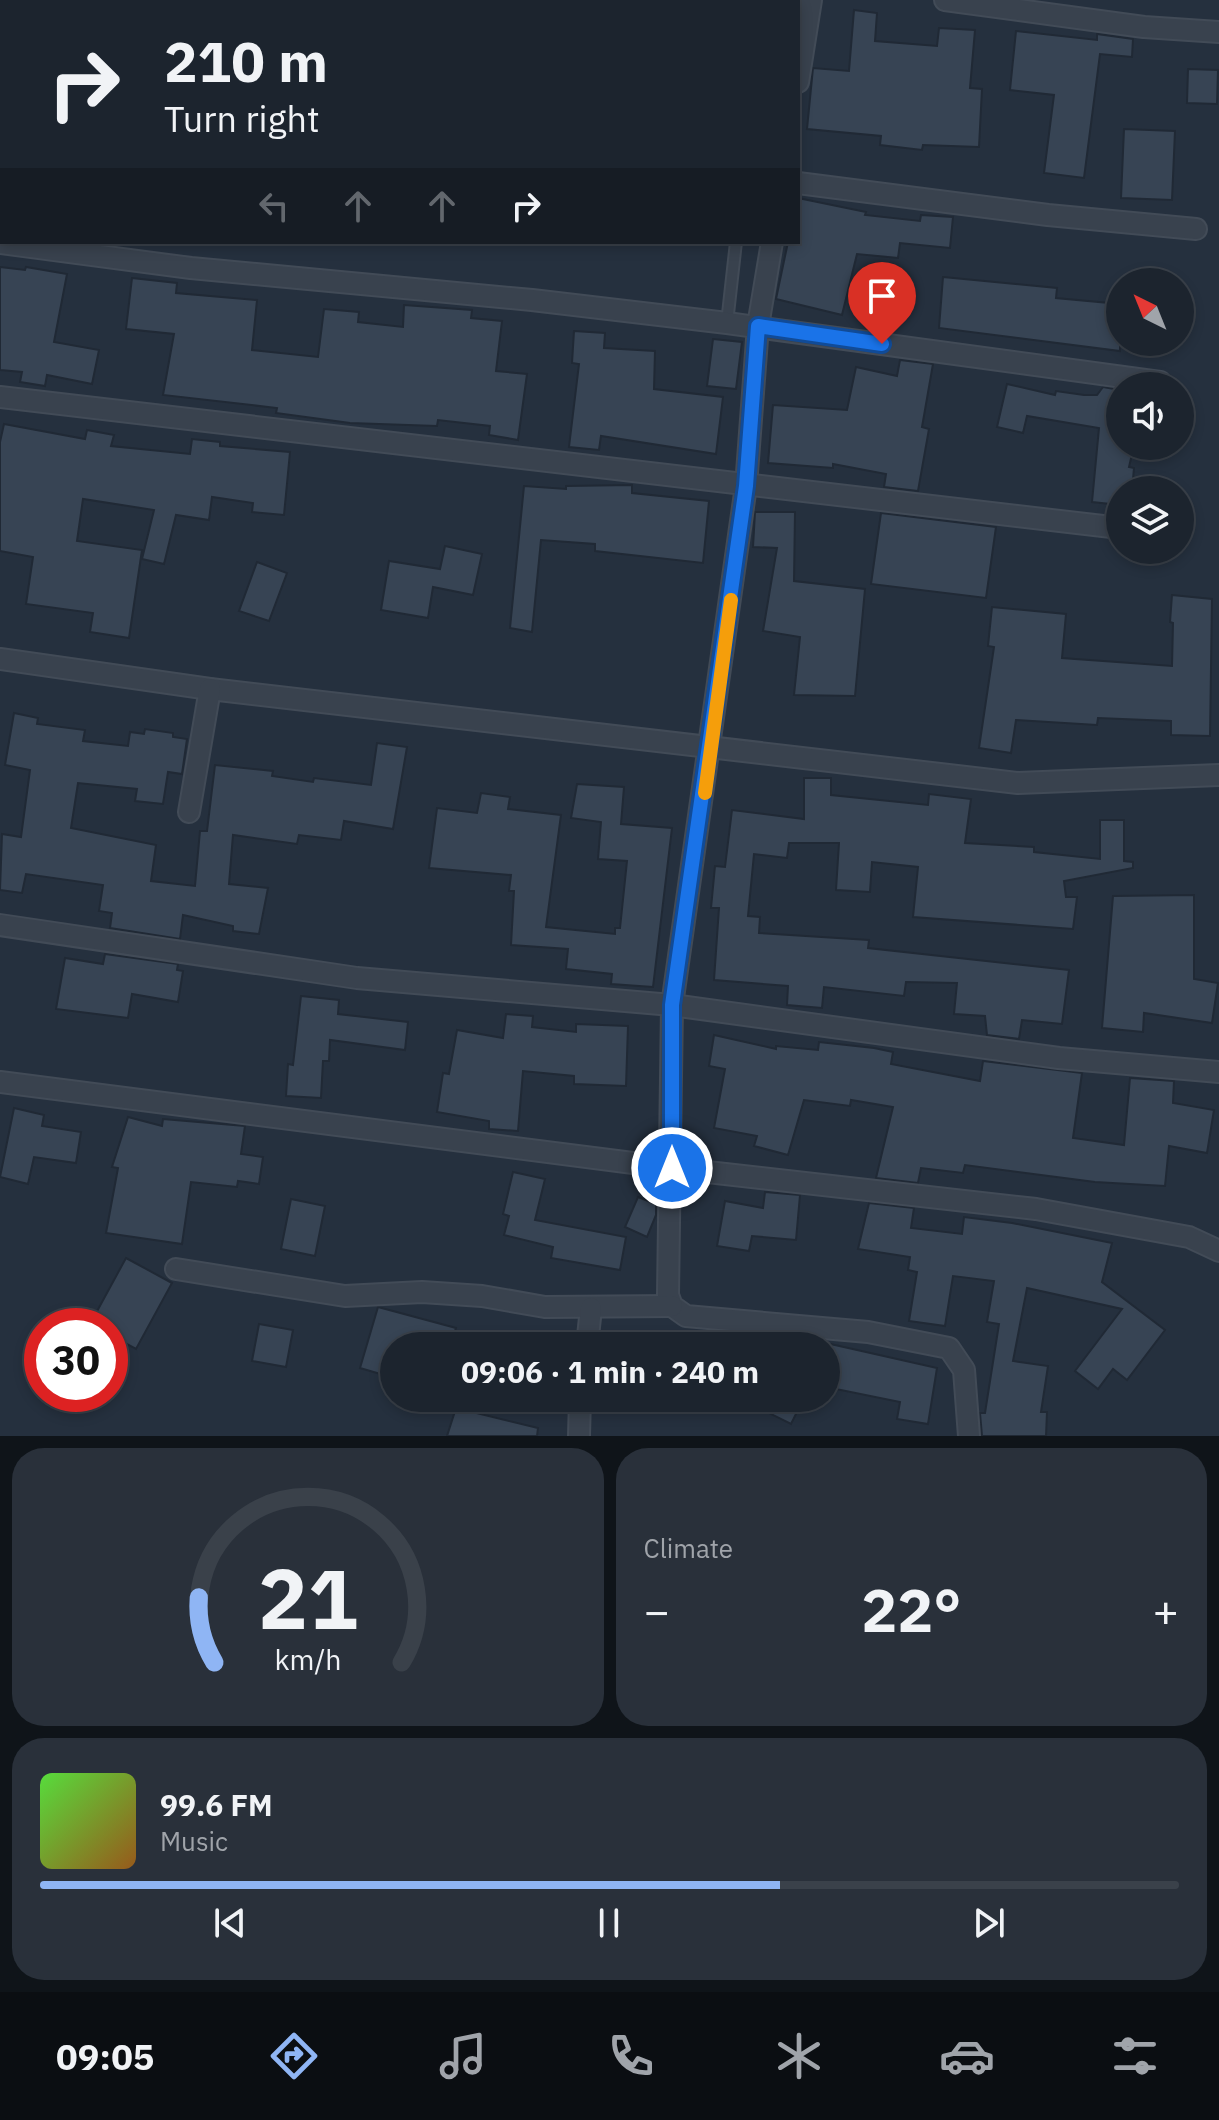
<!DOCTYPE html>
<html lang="en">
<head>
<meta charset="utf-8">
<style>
  body { margin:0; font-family:"IBM Plex Sans",sans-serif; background:#29303a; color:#f1f3f6; height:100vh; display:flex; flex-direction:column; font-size:30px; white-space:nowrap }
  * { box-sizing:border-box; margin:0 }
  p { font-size:26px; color:#a0a4aa }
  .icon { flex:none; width:44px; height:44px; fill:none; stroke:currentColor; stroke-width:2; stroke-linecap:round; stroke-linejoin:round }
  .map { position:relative; height:1436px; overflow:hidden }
  .side { display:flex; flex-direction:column; gap:12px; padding:12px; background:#0f1419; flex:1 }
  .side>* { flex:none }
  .top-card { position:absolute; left:0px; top:0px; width:800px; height:244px; box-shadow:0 4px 12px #0003,0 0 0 2px #3a414a; background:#1c242e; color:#f1f3f6; overflow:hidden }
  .needle { width:52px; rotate:317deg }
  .tools { position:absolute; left:1106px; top:268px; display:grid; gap:16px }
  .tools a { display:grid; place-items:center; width:88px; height:88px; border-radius:50%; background:#1c242e; box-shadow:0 4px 12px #0003,0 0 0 2px #3a414a; font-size:40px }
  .speed { position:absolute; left:24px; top:1308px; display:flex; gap:16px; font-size:40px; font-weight:700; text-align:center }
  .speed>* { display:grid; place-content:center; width:104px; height:104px; border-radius:50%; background:#1c242e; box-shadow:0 4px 12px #0003,0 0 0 2px #3a414a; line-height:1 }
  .speed .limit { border:12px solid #d22; background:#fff; color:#111 }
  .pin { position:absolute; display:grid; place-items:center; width:68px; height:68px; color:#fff; margin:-82px -34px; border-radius:50% 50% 50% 0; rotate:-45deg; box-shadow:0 0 8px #0007 }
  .pin .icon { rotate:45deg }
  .me { position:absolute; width:88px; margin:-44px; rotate:0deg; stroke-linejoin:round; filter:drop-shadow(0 0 6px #0008) }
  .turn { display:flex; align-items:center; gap:28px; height:168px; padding:0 32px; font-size:36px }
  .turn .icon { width:104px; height:104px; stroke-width:2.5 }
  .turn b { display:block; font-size:56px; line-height:68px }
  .lanes { display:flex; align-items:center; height:76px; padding:0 32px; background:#0003; justify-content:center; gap:40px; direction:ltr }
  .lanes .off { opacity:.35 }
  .big { font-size:60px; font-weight:700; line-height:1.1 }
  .side .card { flex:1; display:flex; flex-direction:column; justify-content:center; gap:12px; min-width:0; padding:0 28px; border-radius:32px; background:#29303a }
  .side .dial { align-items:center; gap:0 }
  .dial svg { height:208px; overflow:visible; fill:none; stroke:#3a414a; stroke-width:7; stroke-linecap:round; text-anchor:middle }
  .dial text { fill:#f1f3f6; stroke:none }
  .song { display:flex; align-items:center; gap:24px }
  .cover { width:96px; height:96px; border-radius:12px; background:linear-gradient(135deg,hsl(110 70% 55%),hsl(30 70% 35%)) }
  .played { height:8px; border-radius:4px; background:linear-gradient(90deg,#8fb5f4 65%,#3a414a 65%) }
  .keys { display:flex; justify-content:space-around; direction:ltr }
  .heat { display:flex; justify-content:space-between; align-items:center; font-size:44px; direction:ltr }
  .side .tiles { flex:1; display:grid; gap:12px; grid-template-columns:1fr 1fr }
  .card:last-child { grid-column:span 2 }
  .trip { position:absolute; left:380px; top:1332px; width:460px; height:80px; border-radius:40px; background:#1c242e; box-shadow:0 4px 12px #0003,0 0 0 2px #3a414a; font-weight:700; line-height:80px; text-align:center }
  .menu { display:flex; height:128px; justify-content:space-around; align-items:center; background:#0b0e12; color:#a0a4aa }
  .menu .icon { width:56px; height:56px }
  .menu .selected { color:#8fb5f4 }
  .menu b { font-size:36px; color:#f1f3f6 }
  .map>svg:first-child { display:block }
  .building { fill:#374454; stroke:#202935; stroke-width:2 }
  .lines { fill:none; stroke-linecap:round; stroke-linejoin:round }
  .service-casing { stroke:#424b57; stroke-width:14 }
  .minor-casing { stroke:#424b57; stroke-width:24 }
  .service { stroke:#39424e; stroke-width:10 }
  .minor { stroke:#39424e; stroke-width:20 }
  .route-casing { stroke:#114b97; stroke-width:20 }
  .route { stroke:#1a73e8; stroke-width:14 }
  .slow { stroke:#f59e0b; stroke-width:14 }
</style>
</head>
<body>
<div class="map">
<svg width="1219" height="1436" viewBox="0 0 1219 1436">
  <rect width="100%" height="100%" fill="#25303e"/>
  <g class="building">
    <polygon points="854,10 877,13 875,41 937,46 939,28 975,30 970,88 982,89 979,147 923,145 922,150 880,145 881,136 807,129 813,68 849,71"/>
    <polygon points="1016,31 1097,40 1097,34 1133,39 1132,57 1100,54 1084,178 1044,173 1054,95 1010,90"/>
    <polygon points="1188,69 1218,70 1217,104 1187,103"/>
    <polygon points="1124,129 1175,131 1172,200 1121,198"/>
    <polygon points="798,198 866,212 865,215 920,221 921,215 953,217 950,248 900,243 898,258 857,254 842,315 776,299 788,242 798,242"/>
    <polygon points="0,267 25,270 26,267 67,274 54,342 99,350 92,384 47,375 45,386 20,382 22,372 0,370"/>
    <polygon points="943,277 1057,288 1056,298 1120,304 1120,351 939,328"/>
    <polygon points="132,278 177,283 176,293 257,300 252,350 318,357 324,309 359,312 358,322 403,327 404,305 472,310 471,318 502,321 496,371 527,374 518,440 489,435 490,426 438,420 437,426 350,423 276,413 277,408 163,395 174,334 126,329"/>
    <polygon points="574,331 605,333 604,348 655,351 654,389 723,397 716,454 601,436 599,450 569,447 579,364 572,363"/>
    <polygon points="713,339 742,342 736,389 707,386"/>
    <polygon points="900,360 933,364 922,427 929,429 918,491 884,487 886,474 833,464 833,468 768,463 773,405 847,410 856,367 897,376"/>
    <polygon points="1007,384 1055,395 1056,391 1084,395 1097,395 1103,387 1120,390 1120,446 1134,446 1129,467 1134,468 1132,490 1120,490 1120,505 1092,502 1099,428 1027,416 1023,433 997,427"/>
    <polygon points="4,424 85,439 87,430 114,435 111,446 190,454 192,439 220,442 220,446 290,452 284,515 252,512 253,503 212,497 209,520 176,515 164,564 142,559 154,510 83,499 77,541 142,550 129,638 90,632 93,613 26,604 33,557 0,551 0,442"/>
    <polygon points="632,485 632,493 709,501 703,563 595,551 595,544 541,540 532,632 510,628 524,486 566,489 566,486"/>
    <polygon points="755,512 795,512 794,581 865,589 855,696 794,695 800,637 763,631 777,548 753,547"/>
    <polygon points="881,513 996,527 986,598 871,584"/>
    <polygon points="445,546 482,554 473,595 433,587 428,618 381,610 389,561 440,569"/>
    <polygon points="257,562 287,573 269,621 239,611"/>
    <polygon points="1172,595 1212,599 1210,736 1171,735 1171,721 1098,718 1097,725 1016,720 1011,753 979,748 994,647 988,646 992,607 1066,614 1062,658 1172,666 1173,623 1170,622"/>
    <polygon points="14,713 38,718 37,724 85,730 83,741 128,746 130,732 144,734 145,729 173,733 173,737 187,739 182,774 168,772 163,804 135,801 137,789 78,783 71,828 156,845 151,881 195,886 200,831 207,831 215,765 273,771 272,776 313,782 314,778 371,785 377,743 407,747 393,829 344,821 341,840 299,835 297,844 233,835 229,884 268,888 259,934 233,931 233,926 183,915 180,939 110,928 112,913 99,911 103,885 26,874 22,893 0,890 2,834 21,837 30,770 5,765"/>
    <polygon points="804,778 831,778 831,795 928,805 929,794 971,799 965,843 1034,847 1034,852 1100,859 1100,820 1124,820 1124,861 1133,862 1133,868 1064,881 1066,897 1077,897 1073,929 913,917 918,867 872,862 870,892 836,890 839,843 789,843 787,858 754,854 748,916 760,917 759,933 869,940 868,948 1069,970 1062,1024 1022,1020 1019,1039 987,1035 985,1016 954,1014 957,983 906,982 904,996 824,987 822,1008 787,1005 788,986 714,980 719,908 711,908 715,866 725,867 732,810 804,819"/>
    <polygon points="577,784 624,787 621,824 672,828 653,987 611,984 612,974 566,969 568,949 511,945 514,891 509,891 511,875 429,868 437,808 477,813 481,793 510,797 508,809 561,815 546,927 615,934 615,928 620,928 627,861 598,859 601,822 571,818"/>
    <polygon points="1194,895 1194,979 1218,983 1212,1023 1144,1013 1143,1032 1102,1028 1113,896"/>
    <polygon points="105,954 178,964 177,970 183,971 178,1002 132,994 128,1018 56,1009 65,958 103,964"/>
    <polygon points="301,996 339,1000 338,1014 408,1022 405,1050 330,1040 329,1061 323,1061 321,1098 286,1096 288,1064 293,1065"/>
    <polygon points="506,1014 533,1016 532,1027 576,1032 576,1024 628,1026 626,1086 574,1084 574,1076 523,1071 518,1131 489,1129 489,1121 437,1112 443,1073 449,1074 457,1030 503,1038"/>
    <polygon points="714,1035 776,1049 776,1046 818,1050 819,1042 874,1048 893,1052 891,1064 980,1081 983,1061 1082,1073 1073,1138 1124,1145 1130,1078 1174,1081 1173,1103 1214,1110 1207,1153 1169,1146 1165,1186 1095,1182 965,1165 963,1173 921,1168 918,1183 876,1178 893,1107 851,1100 850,1106 804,1100 788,1155 754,1146 757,1136 714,1128 725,1069 709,1066"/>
    <polygon points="14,1108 44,1115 42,1126 81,1132 76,1163 34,1157 28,1184 0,1177"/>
    <polygon points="128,1117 162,1126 163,1119 245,1126 241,1154 263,1157 259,1184 238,1181 237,1187 191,1182 182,1244 106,1233 118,1168 112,1167"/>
    <polygon points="513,1172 545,1179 535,1220 626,1237 620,1270 551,1258 553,1247 504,1235 509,1216 503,1214"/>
    <polygon points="765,1192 800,1195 796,1240 752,1236 749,1251 717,1246 725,1201 763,1208"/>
    <polygon points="638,1197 656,1204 656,1215 647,1237 625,1227"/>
    <polygon points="291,1199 325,1206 315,1256 281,1249"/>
    <polygon points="869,1203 914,1208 911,1228 962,1234 964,1217 1012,1223 1112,1243 1102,1282 1165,1330 1127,1380 1113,1369 1098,1389 1075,1371 1122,1309 1027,1288 1013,1361 1048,1366 1041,1412 1047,1412 1046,1436 982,1436 980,1413 985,1413 999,1324 987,1322 994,1281 953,1276 945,1326 909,1321 917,1272 908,1270 910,1257 858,1249"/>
    <polygon points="126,1258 172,1283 136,1349 110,1335 110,1326 89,1326"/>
    <polygon points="378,1307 456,1328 450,1346 394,1346 394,1378 360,1368"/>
    <polygon points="259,1324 293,1330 286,1367 252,1361"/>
    <polygon points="723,1332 757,1335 778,1346 716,1346"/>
    <polygon points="826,1343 937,1368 928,1424 897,1419 900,1402 826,1387"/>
    <polygon points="739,1398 804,1398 791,1424"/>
    <polygon points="456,1408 538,1428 537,1436 447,1436"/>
  </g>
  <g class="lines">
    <g class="service-casing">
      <g id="service">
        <polyline points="667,2 669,0"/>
        <polyline points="765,2 765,0"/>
        <polyline points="727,323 736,242"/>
      </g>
    </g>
    <g class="minor-casing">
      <g id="minor">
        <polyline points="945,0 1144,27 1219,32"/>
        <polyline points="798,82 811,0"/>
        <polyline points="798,183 1048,215 1196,229"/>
        <polyline points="772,242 758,326 746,486 672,1005 668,1295 672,1306 686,1316 868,1332 949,1348 964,1370 969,1436"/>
        <polyline points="0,243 191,268 532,300 727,323 1160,382"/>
        <polyline points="0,397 1120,528"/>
        <polyline points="0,659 210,689 1018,783 1219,775"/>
        <polyline points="189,812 210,689"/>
        <polyline points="0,925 357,978 672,1005 1059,1058 1219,1072"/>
        <polyline points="0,1082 672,1168 1036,1209 1189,1237 1219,1251"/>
        <polyline points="176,1269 345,1296 422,1292 482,1296 545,1307 672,1306"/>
        <polyline points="587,1346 591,1308"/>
        <polyline points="579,1436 580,1398"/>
      </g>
    </g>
    <use href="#service" class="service"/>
    <use href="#minor" class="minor"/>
  </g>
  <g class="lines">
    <g class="route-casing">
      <polyline id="route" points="672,1168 672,1005 746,486 758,326 882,344"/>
    </g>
    <use href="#route" class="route"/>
    <polyline class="slow" points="705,793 731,600"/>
  </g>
</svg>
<div class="tools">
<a><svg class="needle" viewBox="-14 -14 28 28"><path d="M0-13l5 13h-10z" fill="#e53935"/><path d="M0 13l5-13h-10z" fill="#a0a4aa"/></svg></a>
<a><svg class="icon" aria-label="sound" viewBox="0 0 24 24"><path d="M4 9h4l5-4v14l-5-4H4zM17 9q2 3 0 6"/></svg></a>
<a><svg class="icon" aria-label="layers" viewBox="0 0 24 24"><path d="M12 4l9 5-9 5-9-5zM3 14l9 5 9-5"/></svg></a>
</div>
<div class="speed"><div class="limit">30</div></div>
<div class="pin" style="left:882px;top:344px;background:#d93025"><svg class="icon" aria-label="arrive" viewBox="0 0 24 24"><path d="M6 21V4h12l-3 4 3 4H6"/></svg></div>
<svg class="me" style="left:672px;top:1168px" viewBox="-20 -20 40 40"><circle r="17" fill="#1a73e8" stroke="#fff" stroke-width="3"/><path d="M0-11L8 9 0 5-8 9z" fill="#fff"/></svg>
<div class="trip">09:06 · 1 min · 240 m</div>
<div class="top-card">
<div class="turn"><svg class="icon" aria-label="right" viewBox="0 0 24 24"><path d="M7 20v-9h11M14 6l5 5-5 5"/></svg><div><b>210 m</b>Turn right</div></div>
<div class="lanes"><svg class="icon off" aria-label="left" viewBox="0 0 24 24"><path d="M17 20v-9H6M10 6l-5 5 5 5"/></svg><svg class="icon off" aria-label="ahead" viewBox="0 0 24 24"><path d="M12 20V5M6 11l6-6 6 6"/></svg><svg class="icon off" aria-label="ahead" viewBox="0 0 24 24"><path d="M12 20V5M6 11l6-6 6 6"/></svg><svg class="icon" aria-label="right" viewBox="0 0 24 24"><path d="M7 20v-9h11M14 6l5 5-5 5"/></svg></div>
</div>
</div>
<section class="side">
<div class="tiles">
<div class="card dial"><svg viewBox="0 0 100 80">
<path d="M14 69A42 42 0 1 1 86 69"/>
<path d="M14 69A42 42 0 0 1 8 44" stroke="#8fb5f4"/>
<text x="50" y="56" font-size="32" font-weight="700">21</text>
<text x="50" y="72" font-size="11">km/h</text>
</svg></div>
<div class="card"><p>Climate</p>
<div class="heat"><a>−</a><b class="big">22°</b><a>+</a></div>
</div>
<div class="card">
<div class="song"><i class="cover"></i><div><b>99.6 FM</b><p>Music</p></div></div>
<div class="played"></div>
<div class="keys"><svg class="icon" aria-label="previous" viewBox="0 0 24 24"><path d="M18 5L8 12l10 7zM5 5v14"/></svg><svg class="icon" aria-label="pause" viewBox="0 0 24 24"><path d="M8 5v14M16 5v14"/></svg><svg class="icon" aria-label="next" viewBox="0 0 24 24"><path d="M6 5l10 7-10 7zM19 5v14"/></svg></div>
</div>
</div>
</section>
<nav class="menu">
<b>09:05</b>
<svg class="icon selected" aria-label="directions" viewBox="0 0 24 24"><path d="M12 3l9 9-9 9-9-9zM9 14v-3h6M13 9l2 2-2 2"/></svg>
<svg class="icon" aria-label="music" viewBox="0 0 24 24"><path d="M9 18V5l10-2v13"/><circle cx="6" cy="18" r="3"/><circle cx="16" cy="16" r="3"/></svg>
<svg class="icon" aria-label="phone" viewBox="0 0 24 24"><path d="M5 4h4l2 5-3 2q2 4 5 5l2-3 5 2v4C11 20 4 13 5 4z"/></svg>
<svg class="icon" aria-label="climate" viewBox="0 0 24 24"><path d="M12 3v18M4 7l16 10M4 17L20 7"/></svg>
<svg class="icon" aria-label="car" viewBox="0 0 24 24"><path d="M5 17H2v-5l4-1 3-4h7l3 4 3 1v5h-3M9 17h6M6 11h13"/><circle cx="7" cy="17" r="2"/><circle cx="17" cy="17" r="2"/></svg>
<svg class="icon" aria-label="filters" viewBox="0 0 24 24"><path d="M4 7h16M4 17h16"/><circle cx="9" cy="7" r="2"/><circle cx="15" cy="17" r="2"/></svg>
</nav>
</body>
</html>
